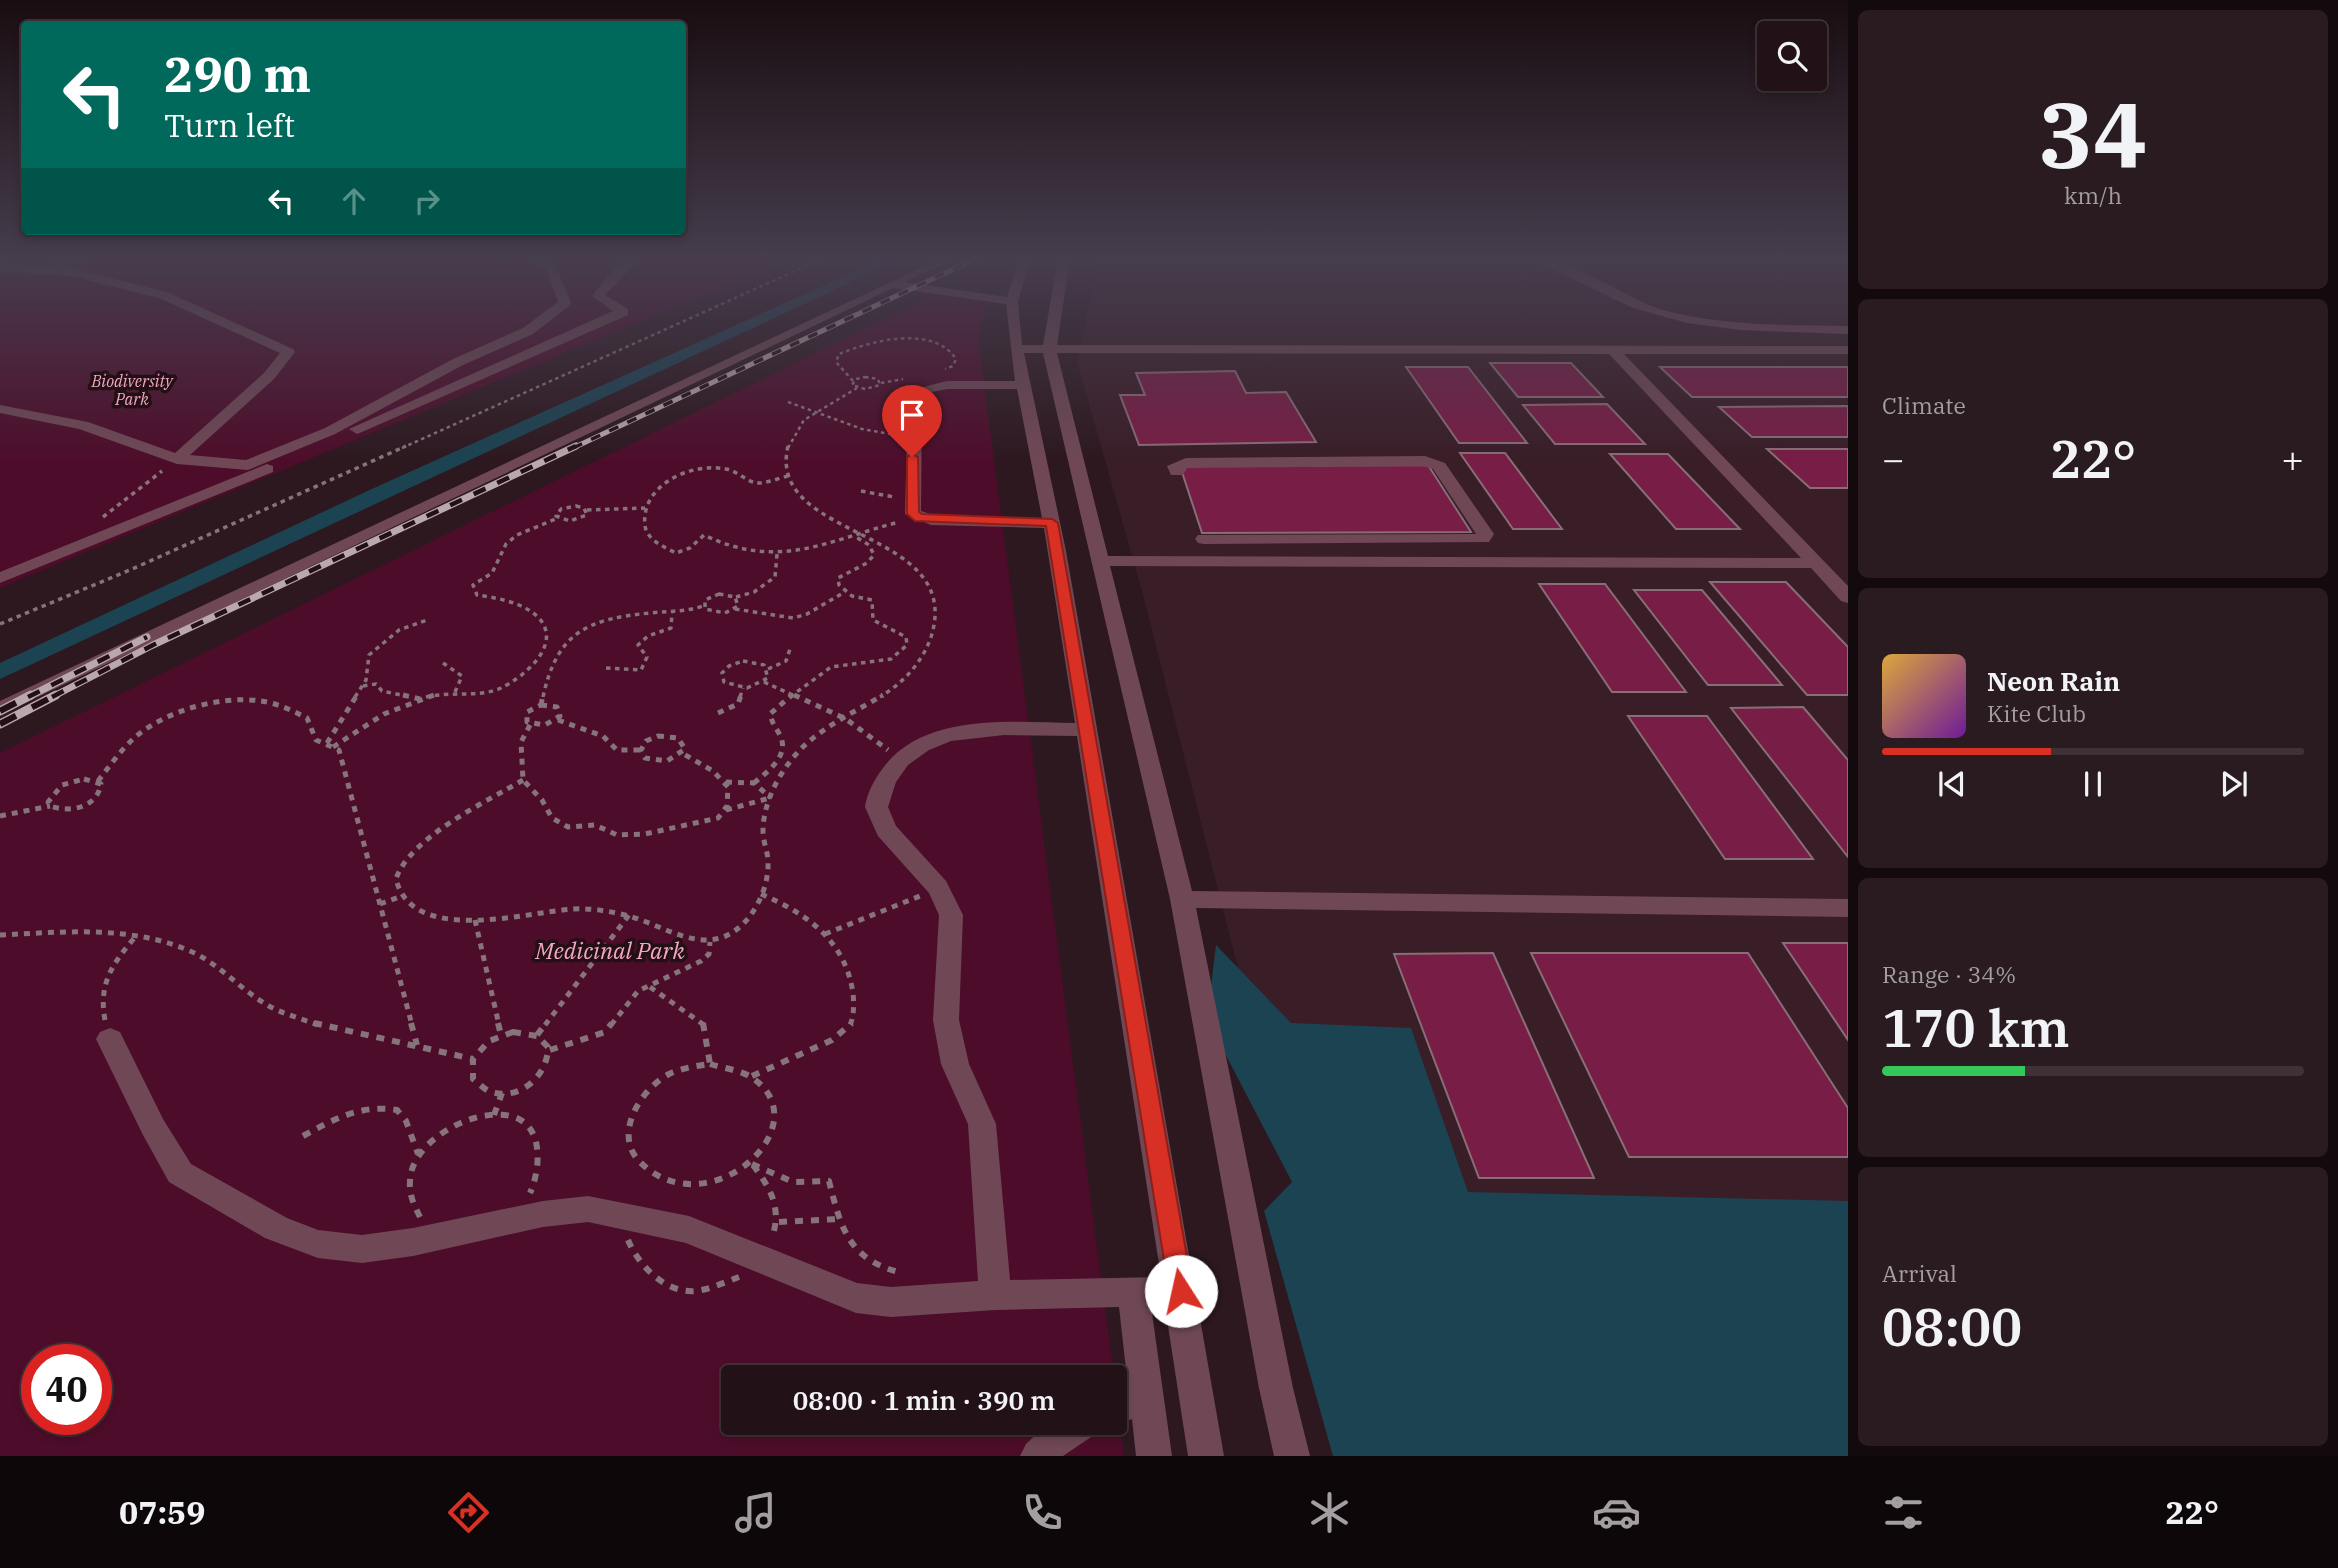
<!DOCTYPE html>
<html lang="en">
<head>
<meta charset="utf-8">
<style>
  body { margin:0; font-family:"IBM Plex Serif",serif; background:#2a1b20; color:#f1f3f6; height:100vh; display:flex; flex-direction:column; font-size:26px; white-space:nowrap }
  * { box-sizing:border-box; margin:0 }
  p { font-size:23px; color:#a29ea1 }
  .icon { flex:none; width:38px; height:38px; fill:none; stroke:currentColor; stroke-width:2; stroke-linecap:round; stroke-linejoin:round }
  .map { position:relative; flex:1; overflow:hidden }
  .details { display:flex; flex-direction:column; gap:10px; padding:10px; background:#130a0d; width:490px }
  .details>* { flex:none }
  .guide { position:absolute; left:21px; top:21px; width:665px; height:214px; border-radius:7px; box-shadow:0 4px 10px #0003,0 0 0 2px #3f3236; background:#00695c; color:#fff; overflow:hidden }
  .fabs { position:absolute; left:1757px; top:21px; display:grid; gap:14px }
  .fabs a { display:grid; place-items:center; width:70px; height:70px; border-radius:7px; background:#221217; box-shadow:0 4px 10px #0003,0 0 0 2px #3f3236; font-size:35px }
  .speed { position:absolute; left:21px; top:1344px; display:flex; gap:14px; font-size:35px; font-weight:700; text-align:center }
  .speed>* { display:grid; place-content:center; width:91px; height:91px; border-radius:50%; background:#221217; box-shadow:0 4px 10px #0003,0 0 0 2px #3f3236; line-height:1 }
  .speed .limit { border:10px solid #d22; background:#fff; color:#111 }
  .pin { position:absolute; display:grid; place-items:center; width:60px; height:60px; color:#fff; margin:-72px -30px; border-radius:50% 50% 50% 0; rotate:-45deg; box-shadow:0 0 7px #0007 }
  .pin .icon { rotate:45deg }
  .me { position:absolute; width:77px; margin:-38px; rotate:350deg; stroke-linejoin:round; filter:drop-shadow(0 0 5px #0008) }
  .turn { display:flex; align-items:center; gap:24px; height:147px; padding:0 28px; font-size:32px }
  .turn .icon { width:91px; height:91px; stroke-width:2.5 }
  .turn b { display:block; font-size:49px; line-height:60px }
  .lanes { display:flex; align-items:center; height:66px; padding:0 28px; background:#0003; justify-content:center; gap:35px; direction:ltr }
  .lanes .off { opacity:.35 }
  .big { font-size:52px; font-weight:600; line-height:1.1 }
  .details .tile { flex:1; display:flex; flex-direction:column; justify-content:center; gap:10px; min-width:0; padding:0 24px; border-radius:10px; background:#2a1b20 }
  .details .dial { align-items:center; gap:0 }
  .dial b { font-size:91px; line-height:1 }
  .song { display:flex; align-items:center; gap:21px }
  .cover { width:84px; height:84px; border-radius:10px; background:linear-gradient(135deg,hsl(40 70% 55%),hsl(280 70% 35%)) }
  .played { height:7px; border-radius:4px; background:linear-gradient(90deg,#d93025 40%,#3f3236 40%) }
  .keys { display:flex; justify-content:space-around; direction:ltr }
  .heat { display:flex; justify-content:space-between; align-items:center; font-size:38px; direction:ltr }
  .charge { height:10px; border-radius:5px; background:linear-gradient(90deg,#34c759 34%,#3f3236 0) }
  .trip { position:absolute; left:721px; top:1365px; width:406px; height:70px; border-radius:7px; background:#221217; box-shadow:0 4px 10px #0003,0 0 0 2px #3f3236; font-weight:600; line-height:70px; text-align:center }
  .tab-bar { display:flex; height:112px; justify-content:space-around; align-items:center; background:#0e0709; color:#a29ea1 }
  .tab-bar .icon { width:49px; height:49px }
  .tab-bar .current { color:#d93025 }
  .tab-bar b { font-size:32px; color:#f1f3f6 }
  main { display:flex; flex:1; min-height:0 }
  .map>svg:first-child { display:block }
  .built { fill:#391d27 }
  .green { fill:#4d0d2a; fill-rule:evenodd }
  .water { fill:#1b4352 }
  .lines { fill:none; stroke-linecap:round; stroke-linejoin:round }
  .canal { fill:#1b4352; fill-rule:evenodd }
  .building { fill:#781d45; stroke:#886e76; stroke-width:2 }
  .path-far3 { stroke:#87747a; stroke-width:2.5; stroke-dasharray:3.5 3.5; stroke-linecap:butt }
  .path-far2 { stroke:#87747a; stroke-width:3.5; stroke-dasharray:4.5 4.5; stroke-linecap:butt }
  .path-far1 { stroke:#87747a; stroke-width:5; stroke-dasharray:6 6; stroke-linecap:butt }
  .path { stroke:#87747a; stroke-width:6; stroke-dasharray:8 8; stroke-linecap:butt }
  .minor { fill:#704855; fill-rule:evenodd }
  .rail-far2-casing { stroke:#b9a8ad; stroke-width:5 }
  .rail-far1-casing { stroke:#b9a8ad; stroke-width:7 }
  .rail-casing { stroke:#b9a8ad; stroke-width:9 }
  .rail-far2 { stroke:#230f16; stroke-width:3.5; stroke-dasharray:10; stroke-linecap:butt }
  .rail-far1 { stroke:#230f16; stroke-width:4.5; stroke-dasharray:13; stroke-linecap:butt }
  .rail { stroke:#230f16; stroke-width:6; stroke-dasharray:18; stroke-linecap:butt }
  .route { fill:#d93025; stroke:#8d1f18; stroke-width:2 }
  .labels { text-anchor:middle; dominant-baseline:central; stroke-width:7; stroke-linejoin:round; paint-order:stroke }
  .far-park-label { font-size:16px; font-style:italic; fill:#f3a6bf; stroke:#230f16 }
  .near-park-label { font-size:23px; font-style:italic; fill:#f3a6bf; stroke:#230f16 }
</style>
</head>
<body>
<main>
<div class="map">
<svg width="1848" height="1456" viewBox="0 0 1848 1456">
  <rect width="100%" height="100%" fill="#2d181f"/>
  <polygon class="built" points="1099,258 1848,258 1848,1456 1362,1456 1143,595 1077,361"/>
  <g class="green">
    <polygon points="0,258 792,258 0,588"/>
    <path d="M934 295 987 303 978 338 1114 1377H733V1423H1115V1383L1124 1456H0V753ZM37 1360H96V1419H37Z"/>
  </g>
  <polygon class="water" points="1216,945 1291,1023 1411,1028 1468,1192 1848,1201 1848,1456 1333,1456 1264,1211 1292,1182 1207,1019"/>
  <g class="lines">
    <polygon class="canal" points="885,258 903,258 0,679 0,663 374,488"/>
  </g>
  <g class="building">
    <polygon points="1490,363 1571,363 1603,397 1518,397"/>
    <polygon points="1406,367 1468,367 1527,443 1459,443"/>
    <polygon points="1660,367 1848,367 1848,397 1692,397"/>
    <polygon points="1235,371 1246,393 1286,392 1316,442 1139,445 1120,395 1145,395 1136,373"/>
    <polygon points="1607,404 1645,444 1555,444 1523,405"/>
    <polygon points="1848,406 1848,437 1752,437 1719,407"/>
    <polygon points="1767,449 1848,449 1848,488 1810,488"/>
    <polygon points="1460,453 1505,453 1562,529 1513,529"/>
    <polygon points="1610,454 1668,454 1740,529 1676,529"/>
    <polygon points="1428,465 1471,532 1202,533 1180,466"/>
    <polygon points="1710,582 1786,582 1848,647 1848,695 1807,695"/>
    <polygon points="1539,584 1605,584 1686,692 1612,692"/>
    <polygon points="1634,590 1702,590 1782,685 1708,685"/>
    <polygon points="1803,707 1848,760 1848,857 1731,708"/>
    <polygon points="1628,716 1707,716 1813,859 1725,859"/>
    <polygon points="1783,943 1848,943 1848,1040"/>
    <polygon points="1493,953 1594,1178 1479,1178 1394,954"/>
    <polygon points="1531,953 1748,953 1848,1108 1848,1157 1629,1157"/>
  </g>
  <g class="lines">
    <g class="path-far3">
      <polygon points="865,377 878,379 880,385 865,389 852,385 856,379"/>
      <path d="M853 381 836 362 839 354C871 341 933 324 956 359L953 366 945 369"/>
      <polyline points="881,383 903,379"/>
      <polyline points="788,402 862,429 896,435"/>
      <polyline points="402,448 824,258"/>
      <polyline points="788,448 804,420 857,388"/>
    </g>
    <g class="path-far2">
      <path d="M788 446C765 542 966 526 931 637 922 663 903 683 880 697"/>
      <path d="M788 476C779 478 765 484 756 483 746 481 737 471 726 469 691 462 640 485 645 526 647 540 664 547 676 553L690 548 704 535C779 571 826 541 899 522"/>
      <polyline points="861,491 894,497"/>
      <polygon points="576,506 584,508 587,515 570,521 556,516 561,509"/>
      <polyline points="587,510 645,508"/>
      <polyline points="103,517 162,471"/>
      <polygon points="719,594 735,597 738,606 725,613 705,609 705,600"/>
      <polyline points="736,597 754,592 775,577 777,554"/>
      <polyline points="735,609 793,618 807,614 845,592"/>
      <polyline points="0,624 130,570 406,446"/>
      <polygon points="743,661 764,665 768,678 747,688 724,682 722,673 729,666"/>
      <polyline points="443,663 462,676 455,692"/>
      <polyline points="606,668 641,670 647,657 638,645 648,636 671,628 672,613"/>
      <polyline points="768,669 786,661 791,646"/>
      <polyline points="764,682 797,697"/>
      <polyline points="363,686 376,684 382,691 411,697"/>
      <polyline points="355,697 366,680 369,655 399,630 427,620"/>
      <path d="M426 697C451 691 479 698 501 688 524 677 564 644 538 617 522 602 497 598 477 595L473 585 492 573 506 544 517 535 558 518"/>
      <path d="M543 697C557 633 586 619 650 613 668 611 685 612 703 606"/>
      <polyline points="740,697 743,688"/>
      <polyline points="790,697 831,667 891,659 907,645 906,637 873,620 872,600 852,596 839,585 838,578 867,563 874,555 869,545 856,537"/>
    </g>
    <g class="path-far1">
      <polyline points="403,695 420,699"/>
      <polyline points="794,695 846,719 888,750"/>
      <polyline points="541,705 543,695"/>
      <polygon points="541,705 557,707 560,716 545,725 527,722 527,712"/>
      <polyline points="718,713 738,704 741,695"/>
      <polyline points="558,720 603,736 617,750 641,750"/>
      <polyline points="530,725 521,742 523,780 542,800 552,818 568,827 595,825 617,835 645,834 718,818 727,806 728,787 713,771 682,753"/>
      <polygon points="658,736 678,738 685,749 667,761 645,758 641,750 646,741"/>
      <polyline points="327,743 357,695"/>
      <polyline points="333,747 384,714 434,695"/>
      <path d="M84 779 101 784C97 808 70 813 50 806L48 802 62 785Z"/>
      <path d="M523 780C486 802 410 837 396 879 412 946 527 912 573 909 591 908 608 911 625 915 666 925 706 960 743 924 758 909 769 884 768 862 768 852 763 842 763 831 763 807 775 781 789 763 812 731 850 715 883 695"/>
      <path d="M98 781C109 767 120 751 133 739 164 711 220 695 261 701 277 703 293 711 307 718L316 740 339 750 412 1025"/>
      <polyline points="726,782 754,783 771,798"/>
      <path d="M754 783C768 771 790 756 780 735 776 728 772 723 770 714L792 695"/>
      <polyline points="726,810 770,798"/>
      <polyline points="0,816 50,806"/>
      <path d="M761 894C807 914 845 940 853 993 854 1003 854 1017 850 1025"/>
      <polyline points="380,904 402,896"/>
      <polyline points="475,920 499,1025"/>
      <polyline points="825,934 920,896"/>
      <path d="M0 935C64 932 130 925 190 951 218 963 238 987 264 1003 279 1013 300 1018 318 1025"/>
      <polyline points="650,987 704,1025"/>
      <path d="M105 1020C98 983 113 963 136 936"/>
      <polyline points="545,1025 629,915"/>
      <polyline points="611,1025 638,991 701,961 709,954 710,942"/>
    </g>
    <g class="path">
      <polyline points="314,1023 473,1059"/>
      <polyline points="411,1023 417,1045"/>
      <polyline points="498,1023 501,1035"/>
      <polyline points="703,1023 710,1064"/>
      <path d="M513 1032 537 1036 548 1047C548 1075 521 1101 491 1092 485 1090 478 1083 473 1079V1059L489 1041Z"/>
      <polyline points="537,1035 546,1023"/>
      <polyline points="550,1050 605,1032 612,1023"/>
      <path d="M710 1064C722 1068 740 1070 751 1077 824 1124 708 1230 640 1162 612 1134 641 1089 669 1074 682 1068 696 1066 710 1064Z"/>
      <polyline points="752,1076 832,1040 852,1023"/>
      <polyline points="494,1115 502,1093"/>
      <path d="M303 1136C334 1119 361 1104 397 1110L406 1121 418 1154"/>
      <path d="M752 1164 793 1182 829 1181C841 1229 849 1260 902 1273"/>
      <path d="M753 1165C771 1189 782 1208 772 1238"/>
      <path d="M420 1217C414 1205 409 1195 410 1181 411 1140 477 1105 514 1117 545 1127 540 1171 530 1193"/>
      <polyline points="779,1222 839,1219"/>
      <path d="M628 1240C639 1266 666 1294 696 1291 711 1289 725 1282 739 1277"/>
    </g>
    <g class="minor">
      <polygon points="71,258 101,258 58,267 52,263"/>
      <polygon points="524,258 539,258 555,264 571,303 569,306 533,334 463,365 335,434 248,470 177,464 79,429 0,413 0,405 88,422 175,453 264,373 280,353 159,298 71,276 0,271 0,263 71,268 167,292 293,349 295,352 274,379 190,455 246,460 325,428 453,359 523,328 558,302 546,269"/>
      <polygon points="628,258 641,258 605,295 628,309 628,315 362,432 357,434 349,429 613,311 592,296 612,271"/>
      <path d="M942 258H957L905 282 1007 297 1019 258H1031L1018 301 1022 345H1043L1058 258H1070L1057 345 1848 346V354H1624L1848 586V603L1841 601 1811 568 1110 566 1192 891 1848 899V917L1196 908 1293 1388 1310 1456H1274L1259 1388 1170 899 1043 353H1024L1066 551 1224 1456H1188L1165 1306H1151L1172 1456H1136L1132 1419 1115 1426 1107 1423H1115V1392L1128 1387 1119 1307 995 1310 891 1317 856 1313 686 1243 588 1222 543 1227 413 1256 362 1263 318 1258 265 1238 169 1182 143 1135 96 1039 100 1032 110 1028 120 1032 163 1119 191 1164 287 1218 318 1230 362 1235 413 1228 543 1201 588 1196 689 1216 857 1283 891 1287 978 1281 968 1124 941 1064 933 1020 939 915 929 893 878 836 865 807C867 793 874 780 883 768 924 712 1013 722 1075 723L1044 528 931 525 905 514 908 391 947 381H1015L1006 304 893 288 0 715V701ZM1057 353 1609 354 1801 558 1108 556ZM947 389H1017L1042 518 933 515 921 511 922 394ZM1004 735 1077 736 1161 1277 1010 1280 996 1124 969 1064 959 1020 963 915 946 881 896 826 888 807 896 782 908 765 929 750 951 741Z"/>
      <path d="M1529 258C1573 256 1623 299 1667 311 1726 326 1788 325 1848 326V334L1741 330 1687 323 1633 308Z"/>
      <polygon points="1425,456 1445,463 1494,534 1489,542 1204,544 1198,543 1195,539 1198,535 1476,534 1433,469 1423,466 1187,468 1183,475 1171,475 1167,466 1186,458"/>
      <polygon points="267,464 273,466 273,472 0,583 0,572"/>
      <polygon points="1048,1423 1099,1423 1094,1435 1063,1456 1020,1456 1026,1444"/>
    </g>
    <g class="rail-far2-casing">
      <polyline id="rail-far2" points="573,448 977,258"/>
    </g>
    <g class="rail-far1-casing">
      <g id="rail-far1">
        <polyline points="28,697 147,637"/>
        <polyline points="52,697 153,645 576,446"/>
      </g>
    </g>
    <g class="rail-casing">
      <g id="rail">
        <polyline points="0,711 31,695"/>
        <polyline points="0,724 56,695"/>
      </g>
    </g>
    <use href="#rail-far2" class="rail-far2"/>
    <use href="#rail-far1" class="rail-far1"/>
    <use href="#rail" class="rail"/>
  </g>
  <linearGradient id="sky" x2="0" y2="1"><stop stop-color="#190d11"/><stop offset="0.56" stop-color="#463d4d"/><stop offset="1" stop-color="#463d4d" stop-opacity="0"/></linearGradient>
  <rect width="1848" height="462" fill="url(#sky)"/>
  <polygon class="route" points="912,454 918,457 919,512 922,514 1052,519 1058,523 1193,1291 1189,1299 1181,1303 1172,1299 1169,1291 1046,526 915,521 907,514 907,457"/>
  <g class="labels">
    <g class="far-park-label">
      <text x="132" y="381">Biodiversity<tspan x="132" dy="18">Park</tspan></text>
    </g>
    <g class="near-park-label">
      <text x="610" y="950">Medicinal Park</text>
    </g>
  </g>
</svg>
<div class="fabs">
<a><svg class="icon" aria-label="search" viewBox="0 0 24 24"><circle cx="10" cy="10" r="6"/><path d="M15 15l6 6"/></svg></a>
</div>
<div class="speed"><div class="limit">40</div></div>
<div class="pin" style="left:912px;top:457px;background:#d93025"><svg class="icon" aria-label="arrive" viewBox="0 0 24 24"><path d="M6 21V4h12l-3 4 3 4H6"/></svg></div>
<svg class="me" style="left:1181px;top:1291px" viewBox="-20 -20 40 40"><circle r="19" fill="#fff"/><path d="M0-13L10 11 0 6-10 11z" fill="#d93025"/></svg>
<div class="trip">08:00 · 1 min · 390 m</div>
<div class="guide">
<div class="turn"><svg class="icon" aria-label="left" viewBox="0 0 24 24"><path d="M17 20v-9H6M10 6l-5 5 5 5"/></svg><div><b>290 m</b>Turn left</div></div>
<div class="lanes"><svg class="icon" aria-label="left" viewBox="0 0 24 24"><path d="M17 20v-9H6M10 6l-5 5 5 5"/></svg><svg class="icon off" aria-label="ahead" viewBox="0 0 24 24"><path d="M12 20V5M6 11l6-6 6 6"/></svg><svg class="icon off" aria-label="right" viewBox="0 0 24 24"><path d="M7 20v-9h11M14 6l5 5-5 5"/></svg></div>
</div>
</div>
<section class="details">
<div class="tile dial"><b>34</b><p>km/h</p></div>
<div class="tile"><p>Climate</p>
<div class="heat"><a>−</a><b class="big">22°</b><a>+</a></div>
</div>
<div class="tile">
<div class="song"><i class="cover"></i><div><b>Neon Rain</b><p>Kite Club</p></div></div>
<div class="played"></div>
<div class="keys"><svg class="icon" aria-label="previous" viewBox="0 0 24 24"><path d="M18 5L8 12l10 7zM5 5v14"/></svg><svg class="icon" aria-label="pause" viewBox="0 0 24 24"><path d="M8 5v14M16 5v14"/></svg><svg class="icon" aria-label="next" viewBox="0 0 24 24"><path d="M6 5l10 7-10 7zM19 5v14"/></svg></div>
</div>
<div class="tile"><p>Range · 34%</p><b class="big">170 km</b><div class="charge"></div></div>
<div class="tile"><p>Arrival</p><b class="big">08:00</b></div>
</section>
</main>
<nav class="tab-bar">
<b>07:59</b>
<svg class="icon current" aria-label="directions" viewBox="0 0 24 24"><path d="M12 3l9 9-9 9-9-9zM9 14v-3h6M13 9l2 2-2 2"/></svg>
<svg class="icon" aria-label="music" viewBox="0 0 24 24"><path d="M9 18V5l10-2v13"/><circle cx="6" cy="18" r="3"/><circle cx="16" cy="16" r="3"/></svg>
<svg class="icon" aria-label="phone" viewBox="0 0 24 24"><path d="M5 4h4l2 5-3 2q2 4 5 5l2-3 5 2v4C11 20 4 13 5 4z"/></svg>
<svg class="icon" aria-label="climate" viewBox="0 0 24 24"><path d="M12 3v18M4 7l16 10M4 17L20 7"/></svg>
<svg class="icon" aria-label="car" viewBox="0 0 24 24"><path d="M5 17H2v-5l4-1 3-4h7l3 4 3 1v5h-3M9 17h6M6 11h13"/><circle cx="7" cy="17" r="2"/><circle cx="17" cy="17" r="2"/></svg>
<svg class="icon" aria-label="filters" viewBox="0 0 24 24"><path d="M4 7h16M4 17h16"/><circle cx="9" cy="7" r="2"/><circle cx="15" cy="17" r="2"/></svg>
<b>22°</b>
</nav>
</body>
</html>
